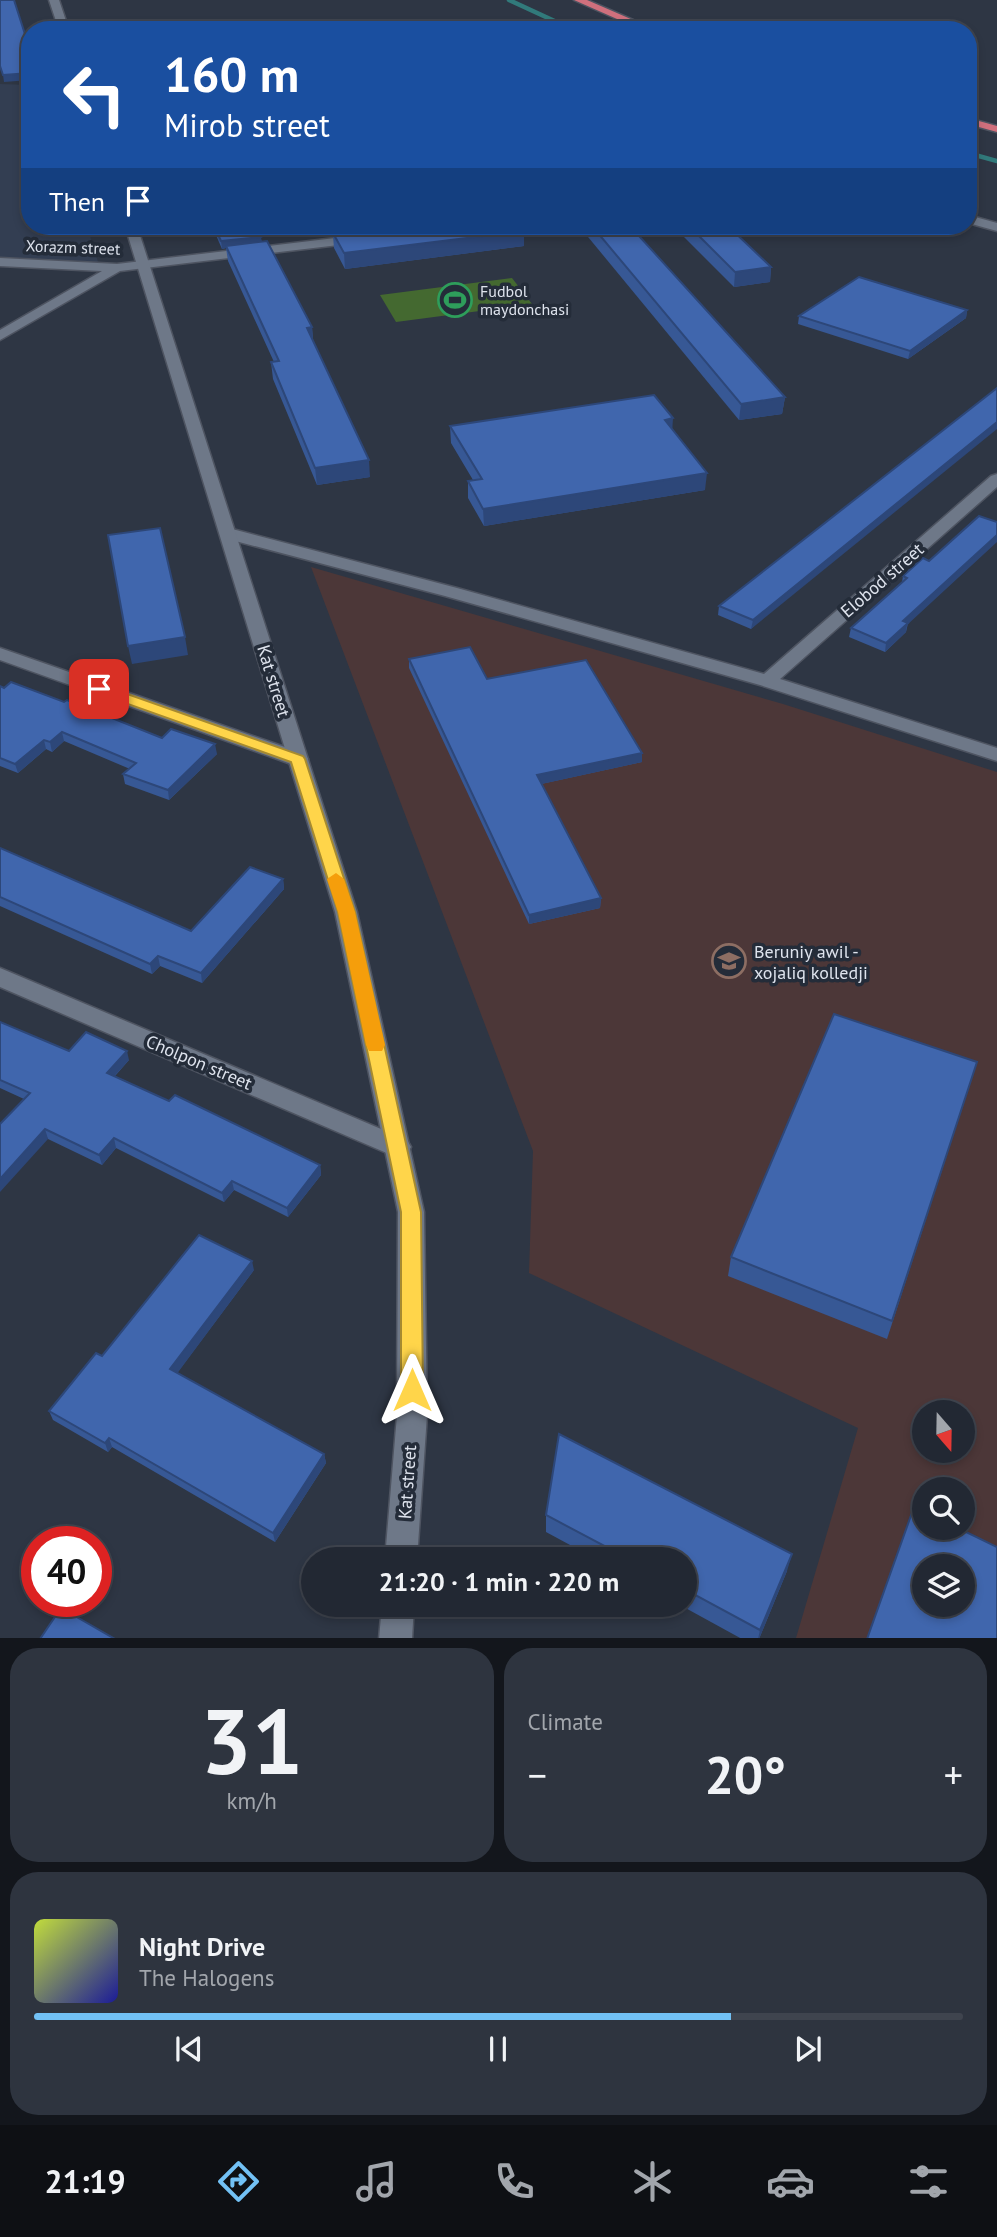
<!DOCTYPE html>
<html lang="en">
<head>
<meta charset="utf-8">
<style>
  body { margin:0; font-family:"PT Sans",sans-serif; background:#2e343f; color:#f1f3f6; height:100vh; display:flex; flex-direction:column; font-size:26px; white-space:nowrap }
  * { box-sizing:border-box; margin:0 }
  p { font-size:23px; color:#a2a6ac }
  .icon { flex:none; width:38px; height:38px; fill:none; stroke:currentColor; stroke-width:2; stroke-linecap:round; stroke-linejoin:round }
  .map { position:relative; height:1638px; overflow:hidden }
  .sheet { display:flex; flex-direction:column; gap:10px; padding:10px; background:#13161c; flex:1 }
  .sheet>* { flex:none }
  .top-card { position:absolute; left:21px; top:21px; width:956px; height:214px; border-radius:28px; box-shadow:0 4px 10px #0003,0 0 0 2px #3f444e; background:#1a4fa0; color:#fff; overflow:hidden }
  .needle { width:46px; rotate:160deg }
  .fabs { position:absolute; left:912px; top:1400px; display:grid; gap:14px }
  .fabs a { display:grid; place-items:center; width:63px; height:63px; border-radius:50%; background:#222833; box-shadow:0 4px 10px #0003,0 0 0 2px #3f444e; font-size:35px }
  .speed { position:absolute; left:21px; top:1526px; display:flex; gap:14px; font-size:35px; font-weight:700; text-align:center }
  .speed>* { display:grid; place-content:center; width:91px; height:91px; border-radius:50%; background:#222833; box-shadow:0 4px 10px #0003,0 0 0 2px #3f444e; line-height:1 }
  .speed .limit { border:10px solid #d22; background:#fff; color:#111 }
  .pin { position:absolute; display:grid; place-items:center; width:60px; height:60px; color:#fff; margin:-30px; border-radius:14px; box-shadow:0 4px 10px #0006 }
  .me { position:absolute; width:77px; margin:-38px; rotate:0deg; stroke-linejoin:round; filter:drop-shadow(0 0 5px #0008) }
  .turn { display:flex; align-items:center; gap:24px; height:147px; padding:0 28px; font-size:32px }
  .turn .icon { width:91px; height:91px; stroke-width:2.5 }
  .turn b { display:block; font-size:49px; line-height:60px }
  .then { display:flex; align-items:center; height:66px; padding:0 28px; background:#0003; gap:14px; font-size:26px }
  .big { font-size:52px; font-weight:700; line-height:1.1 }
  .sheet .card { flex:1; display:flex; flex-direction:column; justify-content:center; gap:10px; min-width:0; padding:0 24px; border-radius:28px; background:#2e343f }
  .sheet .dial { align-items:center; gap:0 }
  .dial b { font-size:91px; line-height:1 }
  .song { display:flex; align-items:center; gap:21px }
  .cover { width:84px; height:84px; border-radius:10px; background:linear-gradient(135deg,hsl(70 70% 55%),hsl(240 70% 35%)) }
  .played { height:7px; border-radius:4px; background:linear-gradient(90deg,#72c1f5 75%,#3f444e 75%) }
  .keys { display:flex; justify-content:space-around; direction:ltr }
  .heat { display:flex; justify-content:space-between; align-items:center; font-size:38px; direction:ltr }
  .sheet .tiles { flex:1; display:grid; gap:10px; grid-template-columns:1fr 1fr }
  .card:last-child { grid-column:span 2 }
  .trip { position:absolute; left:301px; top:1547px; width:396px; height:70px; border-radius:35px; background:#222833; box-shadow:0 4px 10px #0003,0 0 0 2px #3f444e; font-weight:700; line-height:70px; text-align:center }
  .menu { display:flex; height:112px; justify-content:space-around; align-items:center; background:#0e1014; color:#a2a6ac }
  .menu .icon { width:49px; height:49px }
  .menu .current { color:#72c1f5 }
  .menu b { font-size:32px; color:#f1f3f6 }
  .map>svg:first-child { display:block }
  .built { fill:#333e52 }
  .education { fill:#4c3738; fill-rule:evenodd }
  .green { fill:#446930 }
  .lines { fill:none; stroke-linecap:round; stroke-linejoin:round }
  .stream { stroke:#317a7b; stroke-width:4.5 }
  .service-casing { stroke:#4e5461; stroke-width:2 }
  .minor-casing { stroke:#4e5461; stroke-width:3 }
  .tertiary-casing { stroke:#4e5461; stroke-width:3 }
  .trunk-casing { stroke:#4e5461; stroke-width:3 }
  .service { fill:#6e7888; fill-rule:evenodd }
  .minor { fill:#6e7888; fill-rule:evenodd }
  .tertiary { fill:#6e7888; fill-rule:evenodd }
  .trunk { fill:#d0707d; fill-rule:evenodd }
  .wall { fill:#375895 }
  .shaded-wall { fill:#2d4779 }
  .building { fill:#4066ad; stroke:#2d4779; stroke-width:2; fill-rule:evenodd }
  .route { fill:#ffd54a; stroke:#a68a30; stroke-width:2 }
  .slow { fill:#f59e0b }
  .labels { text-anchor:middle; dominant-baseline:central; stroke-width:7; stroke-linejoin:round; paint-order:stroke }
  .far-street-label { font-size:16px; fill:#dee3ed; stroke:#242c39 }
  .far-poi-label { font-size:16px; fill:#dee3ed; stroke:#242c39; text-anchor:start }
  .street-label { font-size:18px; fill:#dee3ed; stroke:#242c39 }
  .poi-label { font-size:18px; fill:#dee3ed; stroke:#242c39; text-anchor:start }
</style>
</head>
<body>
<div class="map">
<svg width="997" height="1639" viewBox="0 0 997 1639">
  <rect width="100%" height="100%" fill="#2e3644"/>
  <polygon class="built" points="0,84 30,85 30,226 87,226 98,262 0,257"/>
  <path class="education" d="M311 567 783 704 997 772V1638H796L858 1428 529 1273 533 1151ZM924 1412H962V1451H924ZM924 1489H962V1528H924ZM924 1566H962V1605H924Z"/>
  <polygon class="green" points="512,278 532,304 396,322 380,295"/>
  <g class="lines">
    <g class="stream">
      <polyline points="509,0 574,30"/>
      <polyline points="968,153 997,161"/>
    </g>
    <g class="service-casing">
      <polygon id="service" points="449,24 452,28 403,30 407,28"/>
    </g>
    <g class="minor-casing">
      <g id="minor">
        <polygon points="968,215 997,223 997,231 968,223"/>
        <polygon points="360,235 364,236 364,242 120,271 0,340 0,330 102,271 0,266 0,258 117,264"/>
        <polygon points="997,474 997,487 780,679 997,748 997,761 760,685 445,596 224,538 222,534 230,529 236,530 457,588 764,674 991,476"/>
        <polygon points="0,648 305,754 308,759 305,764 291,764 0,660"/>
        <polygon points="0,968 407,1140 411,1147 407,1154 398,1158 389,1154 0,987"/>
      </g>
    </g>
    <g class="tertiary-casing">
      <g id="tertiary">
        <polygon points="49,0 59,0 69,30 59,30"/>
        <polygon points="125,226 137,226 357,912 424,1212 427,1415 417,1559 385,1559 397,1415 398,1212 335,912"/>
        <polygon points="382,1605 414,1605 412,1639 379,1639"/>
      </g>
    </g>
    <g class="trunk-casing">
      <g id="trunk">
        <polygon points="574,0 587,0 656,30 642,30"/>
        <polygon points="968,118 997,126 997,132 968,124"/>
      </g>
    </g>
    <use href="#service" class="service"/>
    <use href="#minor" class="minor"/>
    <use href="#tertiary" class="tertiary"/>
    <use href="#trunk" class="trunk"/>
  </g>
  <g class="wall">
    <polygon points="212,226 256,226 262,242 312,327 313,340 370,477 317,485 273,379 271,362 274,362 228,261 226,248 222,249"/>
    <polygon points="321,226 520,226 524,231 524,246 345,269 334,248 333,236 327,236"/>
    <polygon points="579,226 630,226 785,397 782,414 739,420"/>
    <polygon points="673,226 728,226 771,267 770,282 734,287"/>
    <polygon points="967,310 966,318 908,359 798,324 799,316"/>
    <polygon points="997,388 751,629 718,615 719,606"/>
    <polygon points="450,426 672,429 705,490 484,526 468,498 468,481 473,480 451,443"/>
    <polygon points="923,558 906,632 885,652 849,637 851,628 902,582 903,576"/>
    <polygon points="409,659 487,679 642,762 541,784 601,898 600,908 529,924 409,668"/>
    <polygon points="0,686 162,738 217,754 169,800 125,784 123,774 130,769 64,741 52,752 46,749 18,773 0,766"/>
    <polygon points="0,848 191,931 283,879 284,889 202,983 160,966 152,974 0,906"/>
    <polygon points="0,1022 69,1051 129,1060 115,1076 169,1101 320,1165 321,1175 288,1217 234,1190 224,1202 116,1148 102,1165 48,1139 24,1099 0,1088"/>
    <polygon points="977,1062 887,1339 728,1276 731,1257"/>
    <polygon points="254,1270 177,1373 324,1454 326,1463 275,1542 112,1447 108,1452 53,1420 49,1411 102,1356"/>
    <polygon points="546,1515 787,1571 759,1639 742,1639 680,1605 684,1605 684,1559 596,1559 546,1532"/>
  </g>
  <g class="shaded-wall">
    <polygon points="30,73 30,80 4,82 3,75"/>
    <polygon points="326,226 417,226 333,233 333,236 327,236"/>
    <polygon points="524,231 524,246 345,269 344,253"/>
    <polygon points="261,237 262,244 226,246 226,248 222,249 221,241"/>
    <polygon points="771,267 770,282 734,287 735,272"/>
    <polygon points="967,310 966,318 908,359 910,351"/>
    <polygon points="312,327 313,343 307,328"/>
    <polygon points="785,397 782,414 739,420 741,404"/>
    <polygon points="673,418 672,435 665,420"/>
    <polygon points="997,422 997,429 751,629 753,620"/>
    <polygon points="369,460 370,477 317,485 315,468"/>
    <polygon points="707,473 705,490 484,526 483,509"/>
    <polygon points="997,535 997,542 907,625 906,632 885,652 886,643 903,621"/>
    <polygon points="185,637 188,655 132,664 128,646"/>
    <polygon points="62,732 64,741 52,752 50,742"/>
    <polygon points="44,740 46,749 18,773 15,764"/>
    <polygon points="215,744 217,754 169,800 168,790"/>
    <polygon points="642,753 642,762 537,785 537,775"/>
    <polygon points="283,879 284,889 202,983 201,973"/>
    <polygon points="601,898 600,908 529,924 529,915"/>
    <polygon points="158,956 160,966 152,974 150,964"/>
    <polygon points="127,1051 129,1060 109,1082 107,1073"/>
    <polygon points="45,1129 48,1139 0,1192 0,1179"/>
    <polygon points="114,1138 116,1148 102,1165 99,1155"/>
    <polygon points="320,1165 321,1175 288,1217 287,1208"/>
    <polygon points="232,1181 234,1190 224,1202 222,1193"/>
    <polygon points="252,1261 254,1270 173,1379 170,1369"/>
    <polygon points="109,1438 112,1447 108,1452 105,1443"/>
    <polygon points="324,1454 326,1463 275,1542 273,1533"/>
    <polygon points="792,1554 787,1571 759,1639 758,1639 760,1630"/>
  </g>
  <g class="building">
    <polygon points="0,0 14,0 30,50 30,73 3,75 0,66"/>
    <polygon points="214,226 256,226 261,237 221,241"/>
    <polygon points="398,226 520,226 524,231 344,253 333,233"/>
    <polygon points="592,226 630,226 785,397 741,404"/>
    <polygon points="689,226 728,226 771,267 735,272"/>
    <polygon points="267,241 312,327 307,328 369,460 315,468 271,362 279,361 226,246"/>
    <polygon points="859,277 967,310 910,351 799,316"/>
    <polygon points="997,388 997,422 753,620 719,606"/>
    <polygon points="654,395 673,418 665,420 707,473 483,509 468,481 482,479 450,426"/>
    <polygon points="979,516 997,522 997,535 903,621 908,623 886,643 851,628 907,578 903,576 923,558 929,561"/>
    <polygon points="160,528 185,637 128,646 108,535"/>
    <polygon points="470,647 487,679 586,660 642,753 537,775 601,898 529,915 409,659"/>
    <polygon points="11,682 64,702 67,700 162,738 171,729 215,744 168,790 123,774 136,763 62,732 50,742 44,740 15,764 0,758 0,686 4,688"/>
    <polygon points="0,848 191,931 250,867 283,879 201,973 158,956 150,964 0,897"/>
    <polygon points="834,1014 977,1062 892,1321 731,1257"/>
    <polygon points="0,1022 69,1051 86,1032 127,1051 107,1073 169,1101 175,1095 320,1165 287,1208 232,1181 222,1193 114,1138 99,1155 45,1129 0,1179 0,1124 30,1093 0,1080"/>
    <polygon points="199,1235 252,1261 170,1369 324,1454 273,1533 109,1438 105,1443 49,1411 96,1353 102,1356"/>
    <polygon points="559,1434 792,1554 760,1630 684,1589 684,1559 629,1559 546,1515"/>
    <path d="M914 1507 924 1512V1528H958L997 1547V1639H867ZM924 1566H962V1605H924Z"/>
    <polygon points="61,1608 115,1639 40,1639"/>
  </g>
  <polygon class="route" points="99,684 303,756 305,759 355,912 421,1212 423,1390 420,1397 412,1400 404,1397 401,1390 401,1212 338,912 291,762 94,692 92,689 94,686"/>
  <polygon class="slow" points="336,873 344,879 355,912 385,1045 382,1051 369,1051 366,1045 338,912 327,879"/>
  <defs>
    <g id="stadium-ring" transform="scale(1.75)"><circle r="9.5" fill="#242c39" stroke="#2e9e5b" stroke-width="1.5"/><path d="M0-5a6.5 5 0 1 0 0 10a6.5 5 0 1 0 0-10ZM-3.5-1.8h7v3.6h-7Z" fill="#2e9e5b"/></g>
    <g id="university-ring" transform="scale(1.75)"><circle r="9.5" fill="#242c39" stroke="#8d6e63" stroke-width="1.5"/><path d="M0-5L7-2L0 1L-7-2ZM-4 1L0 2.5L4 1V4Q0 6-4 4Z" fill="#8d6e63"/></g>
  </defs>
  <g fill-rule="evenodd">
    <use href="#stadium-ring" x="455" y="300"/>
    <use href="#university-ring" x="729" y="961"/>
  </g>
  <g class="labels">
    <g class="far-street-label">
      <text transform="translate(73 247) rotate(2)">Xorazm street</text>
    </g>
    <g class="far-poi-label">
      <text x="480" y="291">Fudbol<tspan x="480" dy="18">maydonchasi</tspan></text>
    </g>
    <g class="street-label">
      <text transform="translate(882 580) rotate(-41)">Elobod street</text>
      <text transform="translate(274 681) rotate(73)">Kat street</text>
      <text transform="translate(199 1062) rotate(23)">Cholpon street</text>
      <text transform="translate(407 1482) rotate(-86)">Kat street</text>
    </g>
    <g class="poi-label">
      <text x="754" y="951">Beruniy awil -<tspan x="754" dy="21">xojaliq kolledji</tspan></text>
    </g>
  </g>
</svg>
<div class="fabs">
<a><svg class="needle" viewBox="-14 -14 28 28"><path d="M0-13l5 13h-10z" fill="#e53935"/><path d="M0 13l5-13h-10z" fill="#a2a6ac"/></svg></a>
<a><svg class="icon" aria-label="search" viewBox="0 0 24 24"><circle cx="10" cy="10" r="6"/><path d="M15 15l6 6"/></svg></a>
<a><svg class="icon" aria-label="layers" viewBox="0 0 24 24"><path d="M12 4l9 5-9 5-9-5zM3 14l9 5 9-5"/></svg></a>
</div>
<div class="speed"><div class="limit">40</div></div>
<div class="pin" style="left:99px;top:689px;background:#d93025"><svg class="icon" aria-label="arrive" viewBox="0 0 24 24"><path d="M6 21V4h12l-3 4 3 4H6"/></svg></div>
<svg class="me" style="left:412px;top:1390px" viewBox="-20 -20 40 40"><path d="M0-17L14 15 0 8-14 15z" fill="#ffd54a" stroke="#fff" stroke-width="4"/></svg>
<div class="trip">21:20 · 1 min · 220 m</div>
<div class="top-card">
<div class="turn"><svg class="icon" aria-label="left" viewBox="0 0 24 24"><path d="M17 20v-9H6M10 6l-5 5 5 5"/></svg><div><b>160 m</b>Mirob street</div></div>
<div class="then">Then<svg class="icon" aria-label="arrive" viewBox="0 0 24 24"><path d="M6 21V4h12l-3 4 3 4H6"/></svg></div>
</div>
</div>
<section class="sheet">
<div class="tiles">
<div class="card dial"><b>31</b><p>km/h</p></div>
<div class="card"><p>Climate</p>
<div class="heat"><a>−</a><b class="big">20°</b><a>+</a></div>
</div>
<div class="card">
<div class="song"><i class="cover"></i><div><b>Night Drive</b><p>The Halogens</p></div></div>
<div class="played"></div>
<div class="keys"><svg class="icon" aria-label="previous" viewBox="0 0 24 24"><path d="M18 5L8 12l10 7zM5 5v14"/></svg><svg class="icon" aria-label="pause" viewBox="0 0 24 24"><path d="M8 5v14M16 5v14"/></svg><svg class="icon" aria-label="next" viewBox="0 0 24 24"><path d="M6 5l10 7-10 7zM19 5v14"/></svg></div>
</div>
</div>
</section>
<nav class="menu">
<b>21:19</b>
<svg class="icon current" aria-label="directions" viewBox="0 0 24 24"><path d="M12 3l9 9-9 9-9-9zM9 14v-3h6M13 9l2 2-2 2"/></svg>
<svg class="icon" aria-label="music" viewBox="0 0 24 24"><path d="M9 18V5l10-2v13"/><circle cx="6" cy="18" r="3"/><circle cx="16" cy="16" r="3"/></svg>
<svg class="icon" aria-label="phone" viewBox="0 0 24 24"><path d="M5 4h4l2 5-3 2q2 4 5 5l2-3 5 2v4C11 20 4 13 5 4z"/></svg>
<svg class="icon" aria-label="climate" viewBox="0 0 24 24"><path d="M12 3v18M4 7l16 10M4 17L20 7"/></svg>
<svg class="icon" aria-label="car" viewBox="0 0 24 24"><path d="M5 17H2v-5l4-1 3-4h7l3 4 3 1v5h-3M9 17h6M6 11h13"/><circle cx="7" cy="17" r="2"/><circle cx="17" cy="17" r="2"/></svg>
<svg class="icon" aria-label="filters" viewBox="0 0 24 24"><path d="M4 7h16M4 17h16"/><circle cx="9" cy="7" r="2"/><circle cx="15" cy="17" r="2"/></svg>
</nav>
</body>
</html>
